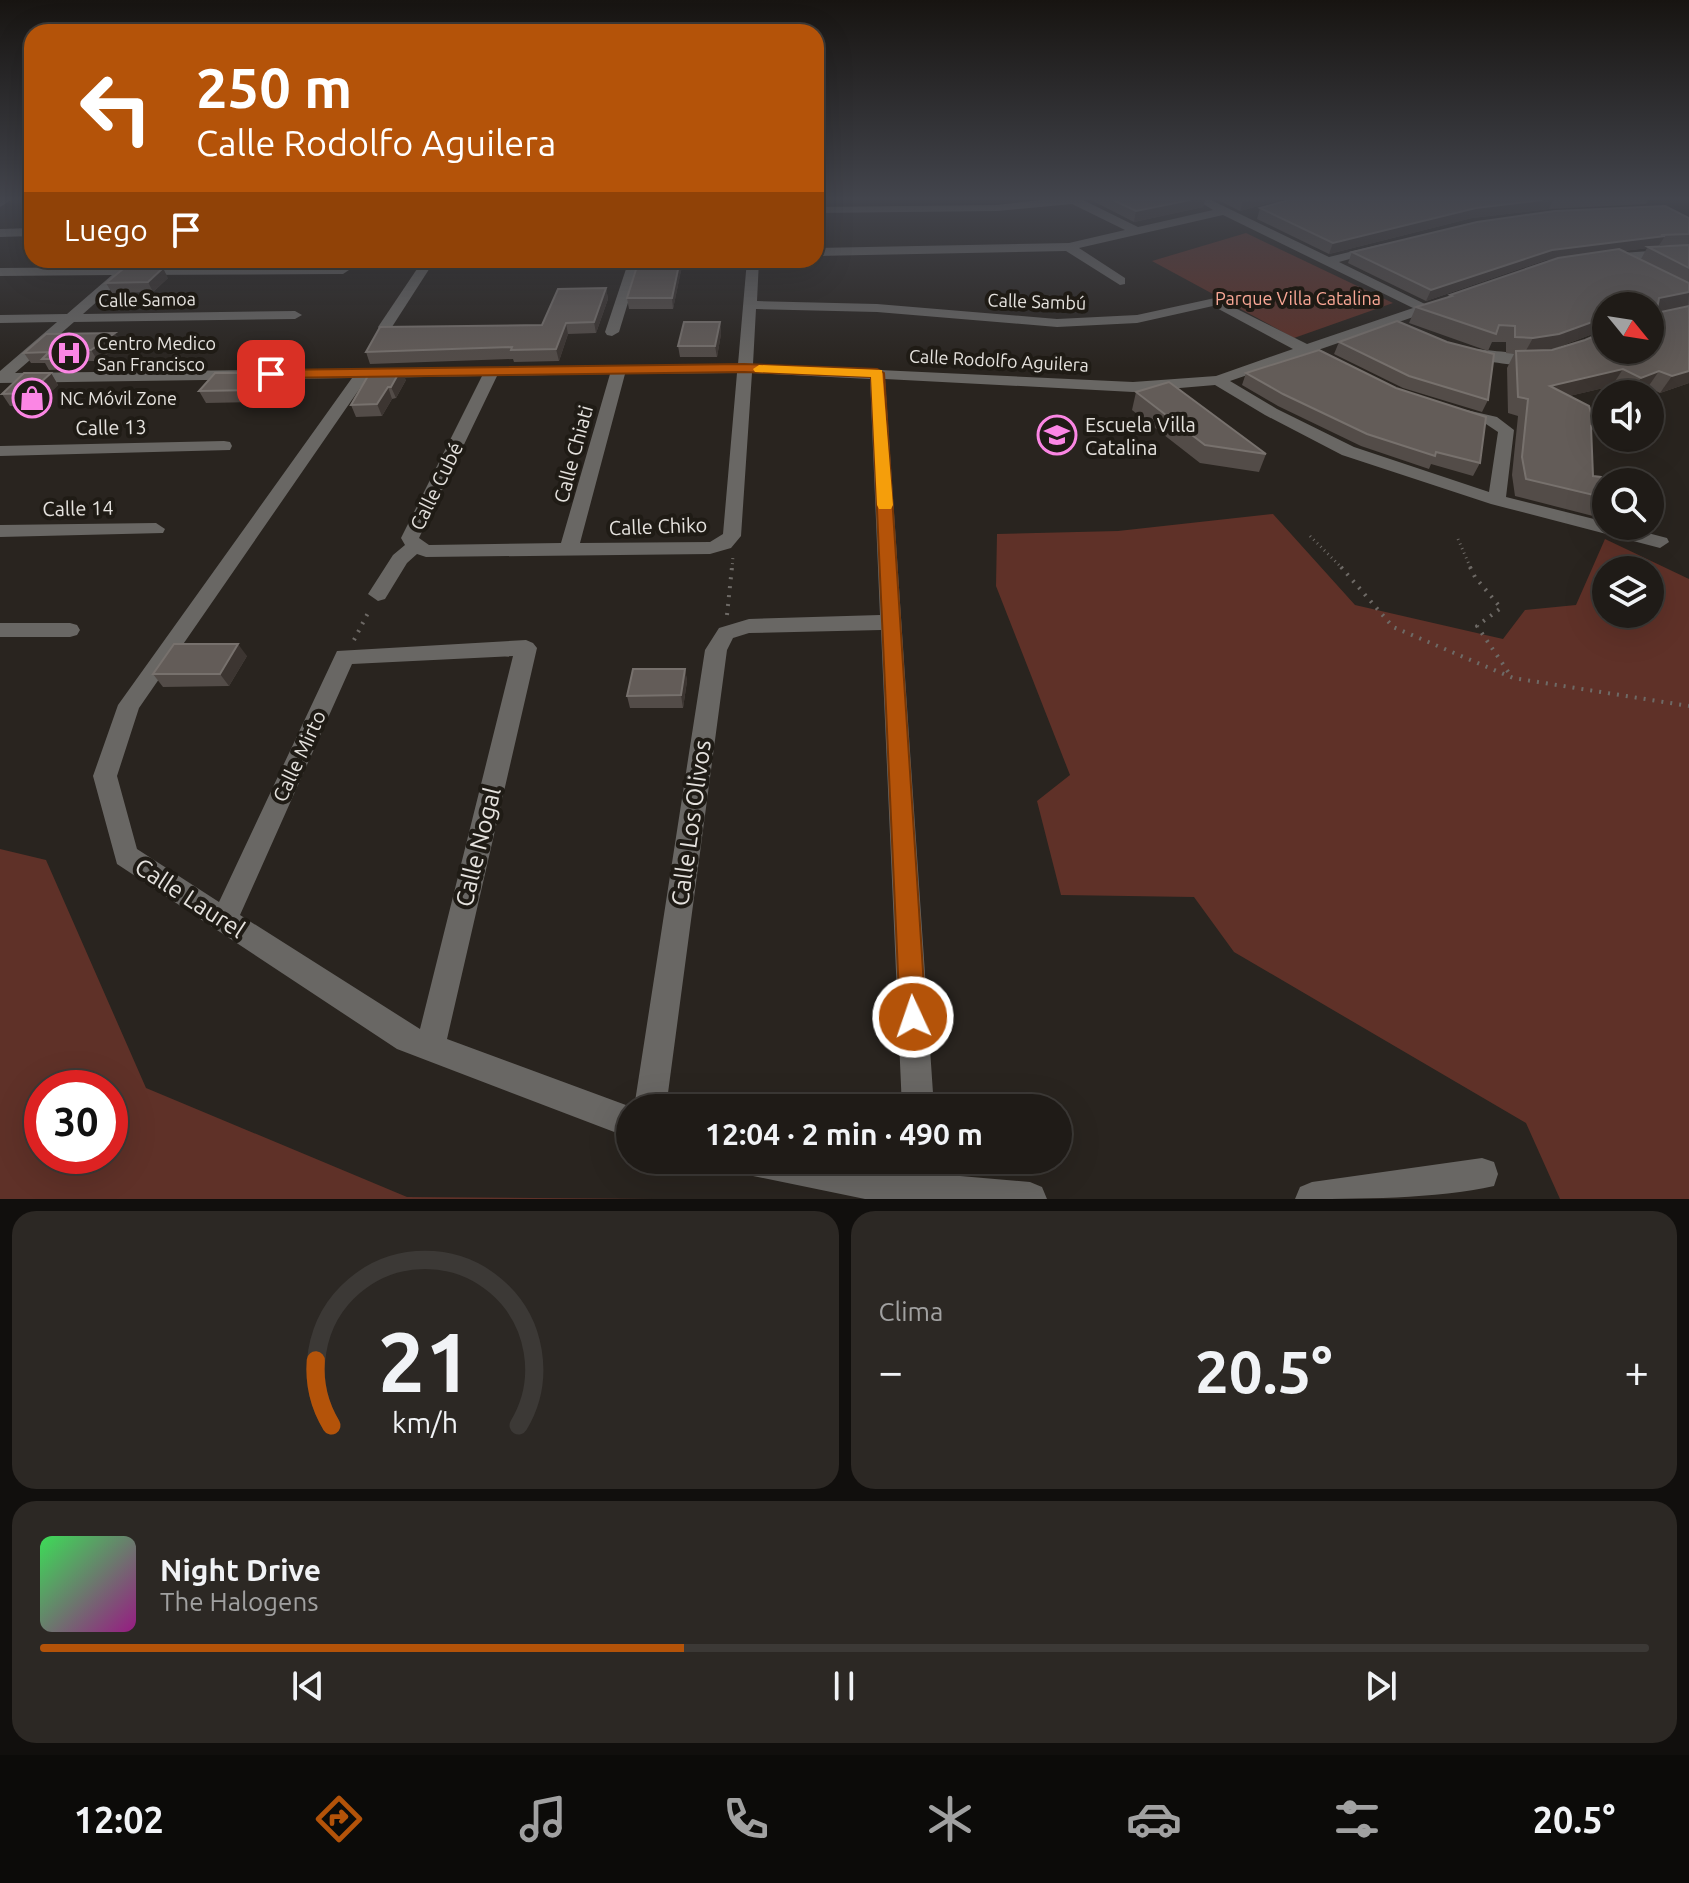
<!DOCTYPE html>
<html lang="es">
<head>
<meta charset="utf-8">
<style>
  body { margin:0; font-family:Ubuntu,sans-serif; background:#2c2824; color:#f1f3f6; height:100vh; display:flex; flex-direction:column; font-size:30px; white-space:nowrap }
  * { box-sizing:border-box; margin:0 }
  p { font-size:26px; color:#a1a1a1 }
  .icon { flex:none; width:44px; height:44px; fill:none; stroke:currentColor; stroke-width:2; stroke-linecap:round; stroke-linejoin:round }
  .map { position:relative; height:1199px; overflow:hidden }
  .side { display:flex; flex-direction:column; gap:12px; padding:12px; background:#110f0d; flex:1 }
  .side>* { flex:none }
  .guide { position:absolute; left:24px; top:24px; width:800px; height:244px; border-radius:24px; box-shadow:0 8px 32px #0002,0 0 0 2px #3c3936; background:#b45309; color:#fff; overflow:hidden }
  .needle { width:52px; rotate:120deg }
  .buttons { position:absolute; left:1592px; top:292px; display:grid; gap:16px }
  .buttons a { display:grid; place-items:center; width:72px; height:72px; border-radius:50%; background:#1f1b17; box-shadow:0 8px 32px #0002,0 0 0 2px #3c3936; font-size:40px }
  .speed { position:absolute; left:24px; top:1070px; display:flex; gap:16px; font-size:40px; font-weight:700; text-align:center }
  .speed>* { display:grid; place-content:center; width:104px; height:104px; border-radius:50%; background:#1f1b17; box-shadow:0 8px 32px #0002,0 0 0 2px #3c3936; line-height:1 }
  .speed .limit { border:12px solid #d22; background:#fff; color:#111 }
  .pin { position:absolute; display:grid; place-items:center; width:68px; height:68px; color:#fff; margin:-34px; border-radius:16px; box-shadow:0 4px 12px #0006 }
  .me { position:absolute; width:88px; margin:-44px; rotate:357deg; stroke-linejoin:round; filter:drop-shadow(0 0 6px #0008) }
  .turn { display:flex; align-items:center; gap:28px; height:168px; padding:0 40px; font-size:36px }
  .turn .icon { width:104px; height:104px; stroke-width:2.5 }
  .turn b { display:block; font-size:56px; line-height:68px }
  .then { display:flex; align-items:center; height:76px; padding:0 40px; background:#0003; gap:16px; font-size:30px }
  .big { font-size:60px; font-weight:700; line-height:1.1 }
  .side .tile { flex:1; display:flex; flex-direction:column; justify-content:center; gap:12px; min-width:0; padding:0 28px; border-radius:24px; background:#2c2824 }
  .side .dial { align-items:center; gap:0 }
  .dial svg { height:208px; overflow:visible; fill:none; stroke:#3c3936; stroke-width:7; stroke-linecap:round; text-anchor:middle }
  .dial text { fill:#f1f3f6; stroke:none }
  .song { display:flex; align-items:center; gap:24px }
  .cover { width:96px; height:96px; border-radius:12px; background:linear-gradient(135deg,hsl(130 70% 55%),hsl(310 70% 35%)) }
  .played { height:8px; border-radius:4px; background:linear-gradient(90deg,#b45309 40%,#3c3936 40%) }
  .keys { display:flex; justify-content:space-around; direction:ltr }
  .heat { display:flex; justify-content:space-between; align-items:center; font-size:44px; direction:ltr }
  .side .tiles { flex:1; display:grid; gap:12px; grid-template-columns:1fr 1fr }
  .tile:last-child { grid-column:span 2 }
  .trip { position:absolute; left:616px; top:1094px; width:456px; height:80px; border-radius:40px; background:#1f1b17; box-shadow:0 8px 32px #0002,0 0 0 2px #3c3936; font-weight:700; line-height:80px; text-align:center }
  .tabs { display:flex; height:128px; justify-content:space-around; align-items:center; background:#0c0b09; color:#a1a1a1 }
  .tabs .icon { width:56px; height:56px }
  .tabs .on { color:#b45309 }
  .tabs b { font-size:36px; color:#f1f3f6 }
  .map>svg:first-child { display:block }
  .green { fill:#5f3128; fill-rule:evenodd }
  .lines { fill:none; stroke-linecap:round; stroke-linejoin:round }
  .path-far1 { stroke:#6e6a66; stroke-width:3; stroke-dasharray:1 4; stroke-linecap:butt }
  .path { stroke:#6e6a66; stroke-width:4; stroke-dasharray:2 7; stroke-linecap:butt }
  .minor { fill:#696764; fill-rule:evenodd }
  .wall { fill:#534c48; fill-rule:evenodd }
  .shaded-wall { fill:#3c3531 }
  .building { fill:#635c58; stroke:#77716d; stroke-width:2 }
  .route { fill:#b45309; stroke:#753606; stroke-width:2 }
  .slow { fill:#f59e0b }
  .labels { text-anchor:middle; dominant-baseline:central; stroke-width:8; stroke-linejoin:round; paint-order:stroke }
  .far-park-label { font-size:18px; fill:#f9a795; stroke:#1f1b15 }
  .far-street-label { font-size:18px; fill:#e5e2de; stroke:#1f1b15 }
  .far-poi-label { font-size:18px; fill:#e5e2de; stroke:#1f1b15; text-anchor:start }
  .poi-label { font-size:20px; fill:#e5e2de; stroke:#1f1b15; text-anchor:start }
  .street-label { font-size:20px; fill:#e5e2de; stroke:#1f1b15 }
  .near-street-label { font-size:24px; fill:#e5e2de; stroke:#1f1b15 }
</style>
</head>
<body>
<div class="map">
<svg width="1689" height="1199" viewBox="0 0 1689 1199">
  <rect width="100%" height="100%" fill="#29241f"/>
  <g class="green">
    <polygon points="1246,233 1393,303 1294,338 1152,261"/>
    <path d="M1273 514 1355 605 1503 639 1525 610 1576 605 1605 539 1689 579V1199H1560L1526 1123 1234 952 1194 897 1061 895 1037 801 1070 775 996 586 997 534 1118 531ZM1606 570H1650V614H1606Z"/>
    <path d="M0 849 46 860 146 1088 407 1197 653 1199H0ZM42 1088H110V1156H42Z"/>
  </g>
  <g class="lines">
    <g class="path-far1">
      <polyline points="1310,536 1343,569"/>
      <polyline points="1458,539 1471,569"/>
      <polyline points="732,569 733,556"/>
    </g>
    <g class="path">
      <polyline points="1341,567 1393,627 1513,678 1689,706"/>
      <polyline points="1470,567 1475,577 1501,608 1477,626 1511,676"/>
      <polyline points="727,615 732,567"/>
      <polyline points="354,640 370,609"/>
    </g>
    <g class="minor">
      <polygon points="0,200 11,200 0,207"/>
      <path d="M1040 200H1083L1138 227 1213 210 1197 200H1211L1329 257 1382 244V250L1339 262 1425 304 1445 300V306L1318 350 1321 354 1319 357 1305 355 1230 381 1277 409 1354 447 1489 492 1498 432 1486 424 1456 417 1454 414 1462 409 1497 417 1514 430 1506 497 1606 522V526H1621L1667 538 1669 542 1660 548 1491 504 1342 455 1265 415 1215 385 1133 392 885 379 934 1108H902L881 630 749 633 733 638 727 650 666 1108H634L705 650 719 628 749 619 880 615 870 379 752 373 741 536 731 548 710 554 426 557 417 554 407 563 385 599 378 601 368 594 393 555 405 545 401 538 482 376 367 378 139 708 117 776 137 849 219 902 337 651 526 640 533 643 537 648 447 1039 634 1108H630V1138L397 1049 117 864 93 776 118 705 352 378 0 383V371L57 322 0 323V315L67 314 112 275 0 276V268L121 267 128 264 134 267 343 266 349 270 343 274 127 275 83 314 295 311 302 315 295 319 74 322 15 373 738 364 747 260H759L757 301 877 304 1057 319 1137 315 1215 298 1307 344 1413 308 1223 215 1079 248 1125 278V284L1120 285 1066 251 816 256V248L1069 243 1125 230 1072 204 997 211 816 213V207L997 205ZM1213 306 1293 349 1216 376 1133 382 753 364 756 309 877 312 1057 327 1137 323ZM737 373 723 534 710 542 580 543 625 374ZM610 374 561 543 429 545 419 538 497 376ZM513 656 420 1029 240 915 352 664Z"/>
      <polygon points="32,228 32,236 0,237 0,229"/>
      <polygon points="1689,248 1689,256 1609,262 1603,258 1609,254"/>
      <polygon points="423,260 435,260 390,330 380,330 378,327"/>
      <polygon points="629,260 641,260 619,332 612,336 607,335 605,332"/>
      <path d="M1467 348C1482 350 1538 354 1545 360 1530 372 1481 360 1462 355L1460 352Z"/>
      <polygon points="224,441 230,442 232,446 230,450 0,456 0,446"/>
      <polygon points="156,523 165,529 163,533 0,537 0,525"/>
      <polygon points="0,623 70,623 77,625 80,630 77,635 70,637 0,637"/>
      <path d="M1482 1158 1494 1162 1498 1174 1494 1186C1438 1199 1355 1199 1295 1199L1300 1187 1312 1182Z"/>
      <polygon points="737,1160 824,1160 904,1171 904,1160 936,1160 937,1174 1030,1182 1042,1187 1047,1199 865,1199 753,1176 742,1171"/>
    </g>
  </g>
  <g class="wall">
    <polygon points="1091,200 1205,200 1203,207 1134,222"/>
    <polygon points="1218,200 1280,200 1240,211"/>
    <polygon points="1289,200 1648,200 1646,204 1549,209 1472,218 1329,254 1257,219 1260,208"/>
    <path d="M1689 218V245H1660L1659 247 1689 245V383L1660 393 1648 387 1629 394 1612 386 1569 396 1595 426 1591 432 1593 476 1606 498 1593 516 1515 496 1512 475 1518 416 1508 413 1507 368 1514 354 1506 353V342H1492L1488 351 1409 323 1416 307 1449 297 1450 295 1554 259 1546 260 1426 301 1348 263 1352 252ZM1647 248 1641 259 1623 251ZM1606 306H1650L1606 350 1585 340 1550 350 1606 329Z"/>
    <polygon points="639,260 683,260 673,309 629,309 627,298"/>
    <polygon points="168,278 153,292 112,293 106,283"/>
    <polygon points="606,288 608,299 596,333 568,334 559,361 514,362 513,359 370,364 366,352 542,325"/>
    <polygon points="720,322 721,334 717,357 680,357 678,346"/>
    <polygon points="1339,342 1488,400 1482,412 1403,388 1334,354"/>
    <polygon points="121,343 98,361 83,361 74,369 49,370 45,363 31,363 24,353"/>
    <polygon points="372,369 406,380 396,398 392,399 382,416 356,417 351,405"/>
    <polygon points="51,373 58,385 37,405 10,406 2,394"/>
    <polygon points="1246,373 1480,463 1473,476 1431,464 1429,469 1361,446 1278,406 1242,385"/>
    <polygon points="275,385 262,402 206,403 199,391"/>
    <polygon points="1136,392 1266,454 1259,472 1200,463 1132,410"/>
    <polygon points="247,656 229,686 163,687 153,674"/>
    <polygon points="685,669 687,681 683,708 630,708 627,696"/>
  </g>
  <g class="shaded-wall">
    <polygon points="1190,200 1205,200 1203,207 1134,222 1136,211"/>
    <polygon points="1280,200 1240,211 1243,201"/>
    <polygon points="1542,200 1553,200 1549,209 1472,218 1329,254 1333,243 1476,208"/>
    <polygon points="1665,236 1658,247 1546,260 1426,301 1431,290 1552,250"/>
    <polygon points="680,260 683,260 683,262 673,309 672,298"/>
    <polygon points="163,268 168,278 153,292 148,282"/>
    <polygon points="606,288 608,299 596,333 594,322"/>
    <polygon points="1689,292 1688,306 1650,314 1659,298"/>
    <polygon points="1606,317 1606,329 1550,350 1524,354 1533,338"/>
    <polygon points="720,322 721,334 717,357 715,346"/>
    <polygon points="566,323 568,334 559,361 556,349"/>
    <polygon points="115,333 121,343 98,361 91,350"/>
    <polygon points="76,350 83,361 74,369 67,359"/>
    <polygon points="401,369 406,380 396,398 391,387"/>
    <polygon points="1623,369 1612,386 1540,403 1550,386"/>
    <polygon points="1659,371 1648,387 1630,394 1641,378"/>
    <polygon points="1689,371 1689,383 1660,393 1672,376"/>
    <polygon points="51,373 58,385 37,405 29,393"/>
    <polygon points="270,373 275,385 262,402 256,390"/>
    <polygon points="388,387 392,399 382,416 377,404"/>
    <polygon points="238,644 247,656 229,686 220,674"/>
    <polygon points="685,669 687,681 683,708 681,695"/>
  </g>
  <g class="building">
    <polygon points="1113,200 1190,200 1136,211"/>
    <polygon points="1289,200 1542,200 1476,208 1333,243 1260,208"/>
    <polygon points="1665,206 1689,218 1689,234 1661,235 1665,236 1552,250 1431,290 1352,252 1477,222 1555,211"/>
    <polygon points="1689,245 1689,268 1648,247"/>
    <polygon points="1619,249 1689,283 1689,292 1659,298 1657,309 1661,312 1689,306 1689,371 1672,376 1659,371 1641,378 1623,369 1550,386 1589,406 1595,426 1591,426 1593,476 1601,477 1606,498 1526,479 1522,457 1528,399 1518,397 1516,351 1552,350 1585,340 1606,331 1606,350 1650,350 1650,306 1606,306 1606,317 1559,334 1533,338 1515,337 1515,326 1499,325 1496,334 1416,307 1452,296 1450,295 1558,258"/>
    <polygon points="639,260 680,260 672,298 627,298"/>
    <polygon points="163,268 148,282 106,283 123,269"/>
    <polygon points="606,288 594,322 566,323 556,349 511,350 512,347 366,352 380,327 542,325 558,289"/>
    <polygon points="1397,321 1447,342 1494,354 1488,400 1409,376 1339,342"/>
    <polygon points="684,322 720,322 715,346 678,346"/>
    <polygon points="115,333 91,350 76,350 67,359 42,359 49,352 24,353 46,334"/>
    <polygon points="1319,350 1396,388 1486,417 1480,463 1436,452 1435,456 1367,434 1283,394 1246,373"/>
    <polygon points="372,369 401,369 391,387 388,387 377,404 351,405"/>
    <polygon points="24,373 51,373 29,393 2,394"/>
    <polygon points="215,373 270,373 256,390 199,391"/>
    <polygon points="1169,382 1266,454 1205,445 1136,392"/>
    <polygon points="174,644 238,644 220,674 153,674"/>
    <polygon points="633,669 685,669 681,695 627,696"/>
  </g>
  <linearGradient id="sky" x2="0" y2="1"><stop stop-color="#171411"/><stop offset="0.54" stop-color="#43454d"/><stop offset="1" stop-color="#43454d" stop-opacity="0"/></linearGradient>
  <rect width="1689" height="368" fill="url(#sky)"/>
  <polygon class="route" points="744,364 877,369 884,373 926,1017 922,1026 913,1030 904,1026 900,1017 871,377 744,372 271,378 264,374 271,370"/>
  <polygon class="slow" points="759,365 882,370 893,505 891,509 879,509 877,505 871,377 755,372 753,369"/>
  <defs>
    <g id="hospital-ring" transform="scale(2)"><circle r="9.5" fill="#1f1b15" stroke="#fb86e4" stroke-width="1.5"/><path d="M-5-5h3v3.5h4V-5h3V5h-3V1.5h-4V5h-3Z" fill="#fb86e4"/></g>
    <g id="shop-ring" transform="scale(2)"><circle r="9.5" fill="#1f1b15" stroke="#fb86e4" stroke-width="1.5"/><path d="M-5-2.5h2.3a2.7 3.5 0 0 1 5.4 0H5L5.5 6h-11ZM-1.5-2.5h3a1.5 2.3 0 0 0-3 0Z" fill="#fb86e4"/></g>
    <g id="school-ring" transform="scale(2)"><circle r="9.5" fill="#1f1b15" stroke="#fb86e4" stroke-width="1.5"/><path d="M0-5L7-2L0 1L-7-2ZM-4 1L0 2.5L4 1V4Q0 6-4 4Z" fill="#fb86e4"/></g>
  </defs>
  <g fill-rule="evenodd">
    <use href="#hospital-ring" x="69" y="353"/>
    <use href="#shop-ring" x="32" y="398"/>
    <use href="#school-ring" x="1057" y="435"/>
  </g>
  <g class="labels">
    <g class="far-park-label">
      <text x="1298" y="298">Parque Villa Catalina</text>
    </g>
    <g class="far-street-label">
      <text transform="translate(147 299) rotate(-1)">Calle Samoa</text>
      <text transform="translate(1037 301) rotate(2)">Calle Sambú</text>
      <text transform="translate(999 360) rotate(3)">Calle Rodolfo Aguilera</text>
    </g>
    <g class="far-poi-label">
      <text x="97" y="343">Centro Medico<tspan x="97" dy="21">San Francisco</tspan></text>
      <text x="60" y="398">NC Móvil Zone</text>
    </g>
    <g class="poi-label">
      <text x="1085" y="424">Escuela Villa<tspan x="1085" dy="23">Catalina</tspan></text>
    </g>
    <g class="street-label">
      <text transform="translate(111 427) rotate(-1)">Calle 13</text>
      <text transform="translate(573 454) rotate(-75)">Calle Chiati</text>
      <text transform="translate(436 486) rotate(-64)">Calle Cubé</text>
      <text transform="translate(78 508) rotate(-1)">Calle 14</text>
      <text transform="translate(658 526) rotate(-2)">Calle Chiko</text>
      <text transform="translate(299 756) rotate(-65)">Calle Mirto</text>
    </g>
    <g class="near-street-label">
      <text transform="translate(691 823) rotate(-82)">Calle Los Olivos</text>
      <text transform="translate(478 847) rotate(-76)">Calle Nogal</text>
      <text transform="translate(190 898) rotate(33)">Calle Laurel</text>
    </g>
  </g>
</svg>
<div class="buttons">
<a><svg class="needle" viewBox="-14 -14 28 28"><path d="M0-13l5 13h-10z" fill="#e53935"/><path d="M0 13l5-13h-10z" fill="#a1a1a1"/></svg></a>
<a><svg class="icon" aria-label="sound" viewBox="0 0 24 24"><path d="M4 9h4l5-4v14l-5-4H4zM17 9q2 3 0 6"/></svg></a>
<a><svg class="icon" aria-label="search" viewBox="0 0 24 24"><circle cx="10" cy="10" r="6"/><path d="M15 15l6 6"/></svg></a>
<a><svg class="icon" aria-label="layers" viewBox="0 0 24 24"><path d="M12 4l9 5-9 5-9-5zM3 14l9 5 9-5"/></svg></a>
</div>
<div class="speed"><div class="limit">30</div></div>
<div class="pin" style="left:271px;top:374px;background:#d93025"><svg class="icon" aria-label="arrive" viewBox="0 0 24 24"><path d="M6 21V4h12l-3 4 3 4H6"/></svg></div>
<svg class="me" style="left:913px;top:1017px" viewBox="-20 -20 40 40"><circle r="17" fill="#b45309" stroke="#fff" stroke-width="3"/><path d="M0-11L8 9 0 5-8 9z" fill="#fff"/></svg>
<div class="trip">12:04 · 2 min · 490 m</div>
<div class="guide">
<div class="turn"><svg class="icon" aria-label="left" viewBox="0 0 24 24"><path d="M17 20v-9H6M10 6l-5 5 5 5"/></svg><div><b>250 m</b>Calle Rodolfo Aguilera</div></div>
<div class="then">Luego<svg class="icon" aria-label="arrive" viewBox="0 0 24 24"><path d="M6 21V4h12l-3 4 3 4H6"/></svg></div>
</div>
</div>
<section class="side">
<div class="tiles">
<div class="tile dial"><svg viewBox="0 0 100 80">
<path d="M14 69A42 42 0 1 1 86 69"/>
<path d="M14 69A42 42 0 0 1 8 44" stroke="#b45309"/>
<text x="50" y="56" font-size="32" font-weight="700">21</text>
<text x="50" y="72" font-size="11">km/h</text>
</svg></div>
<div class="tile"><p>Clima</p>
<div class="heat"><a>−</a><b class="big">20.5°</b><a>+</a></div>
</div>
<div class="tile">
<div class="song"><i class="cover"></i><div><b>Night Drive</b><p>The Halogens</p></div></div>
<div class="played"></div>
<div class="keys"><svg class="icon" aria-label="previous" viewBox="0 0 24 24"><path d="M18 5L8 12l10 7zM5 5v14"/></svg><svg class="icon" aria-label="pause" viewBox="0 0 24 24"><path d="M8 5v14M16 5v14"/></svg><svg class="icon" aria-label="next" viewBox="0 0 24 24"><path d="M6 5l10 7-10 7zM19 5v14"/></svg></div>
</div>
</div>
</section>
<nav class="tabs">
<b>12:02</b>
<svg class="icon on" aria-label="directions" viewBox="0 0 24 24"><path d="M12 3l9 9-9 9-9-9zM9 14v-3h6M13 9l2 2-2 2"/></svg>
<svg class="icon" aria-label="music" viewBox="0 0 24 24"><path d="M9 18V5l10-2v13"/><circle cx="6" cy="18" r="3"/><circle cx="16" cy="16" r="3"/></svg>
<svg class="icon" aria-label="phone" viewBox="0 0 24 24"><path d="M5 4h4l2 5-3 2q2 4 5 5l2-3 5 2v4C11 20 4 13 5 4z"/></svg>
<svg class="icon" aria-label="climate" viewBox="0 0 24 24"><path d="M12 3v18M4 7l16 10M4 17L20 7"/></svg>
<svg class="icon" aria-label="car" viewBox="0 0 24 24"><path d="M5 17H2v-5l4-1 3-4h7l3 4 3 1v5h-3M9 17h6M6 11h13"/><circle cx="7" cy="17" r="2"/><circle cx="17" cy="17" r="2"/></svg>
<svg class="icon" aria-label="filters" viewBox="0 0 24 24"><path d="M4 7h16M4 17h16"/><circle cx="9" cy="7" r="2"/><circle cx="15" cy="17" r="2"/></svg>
<b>20.5°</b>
</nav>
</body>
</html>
